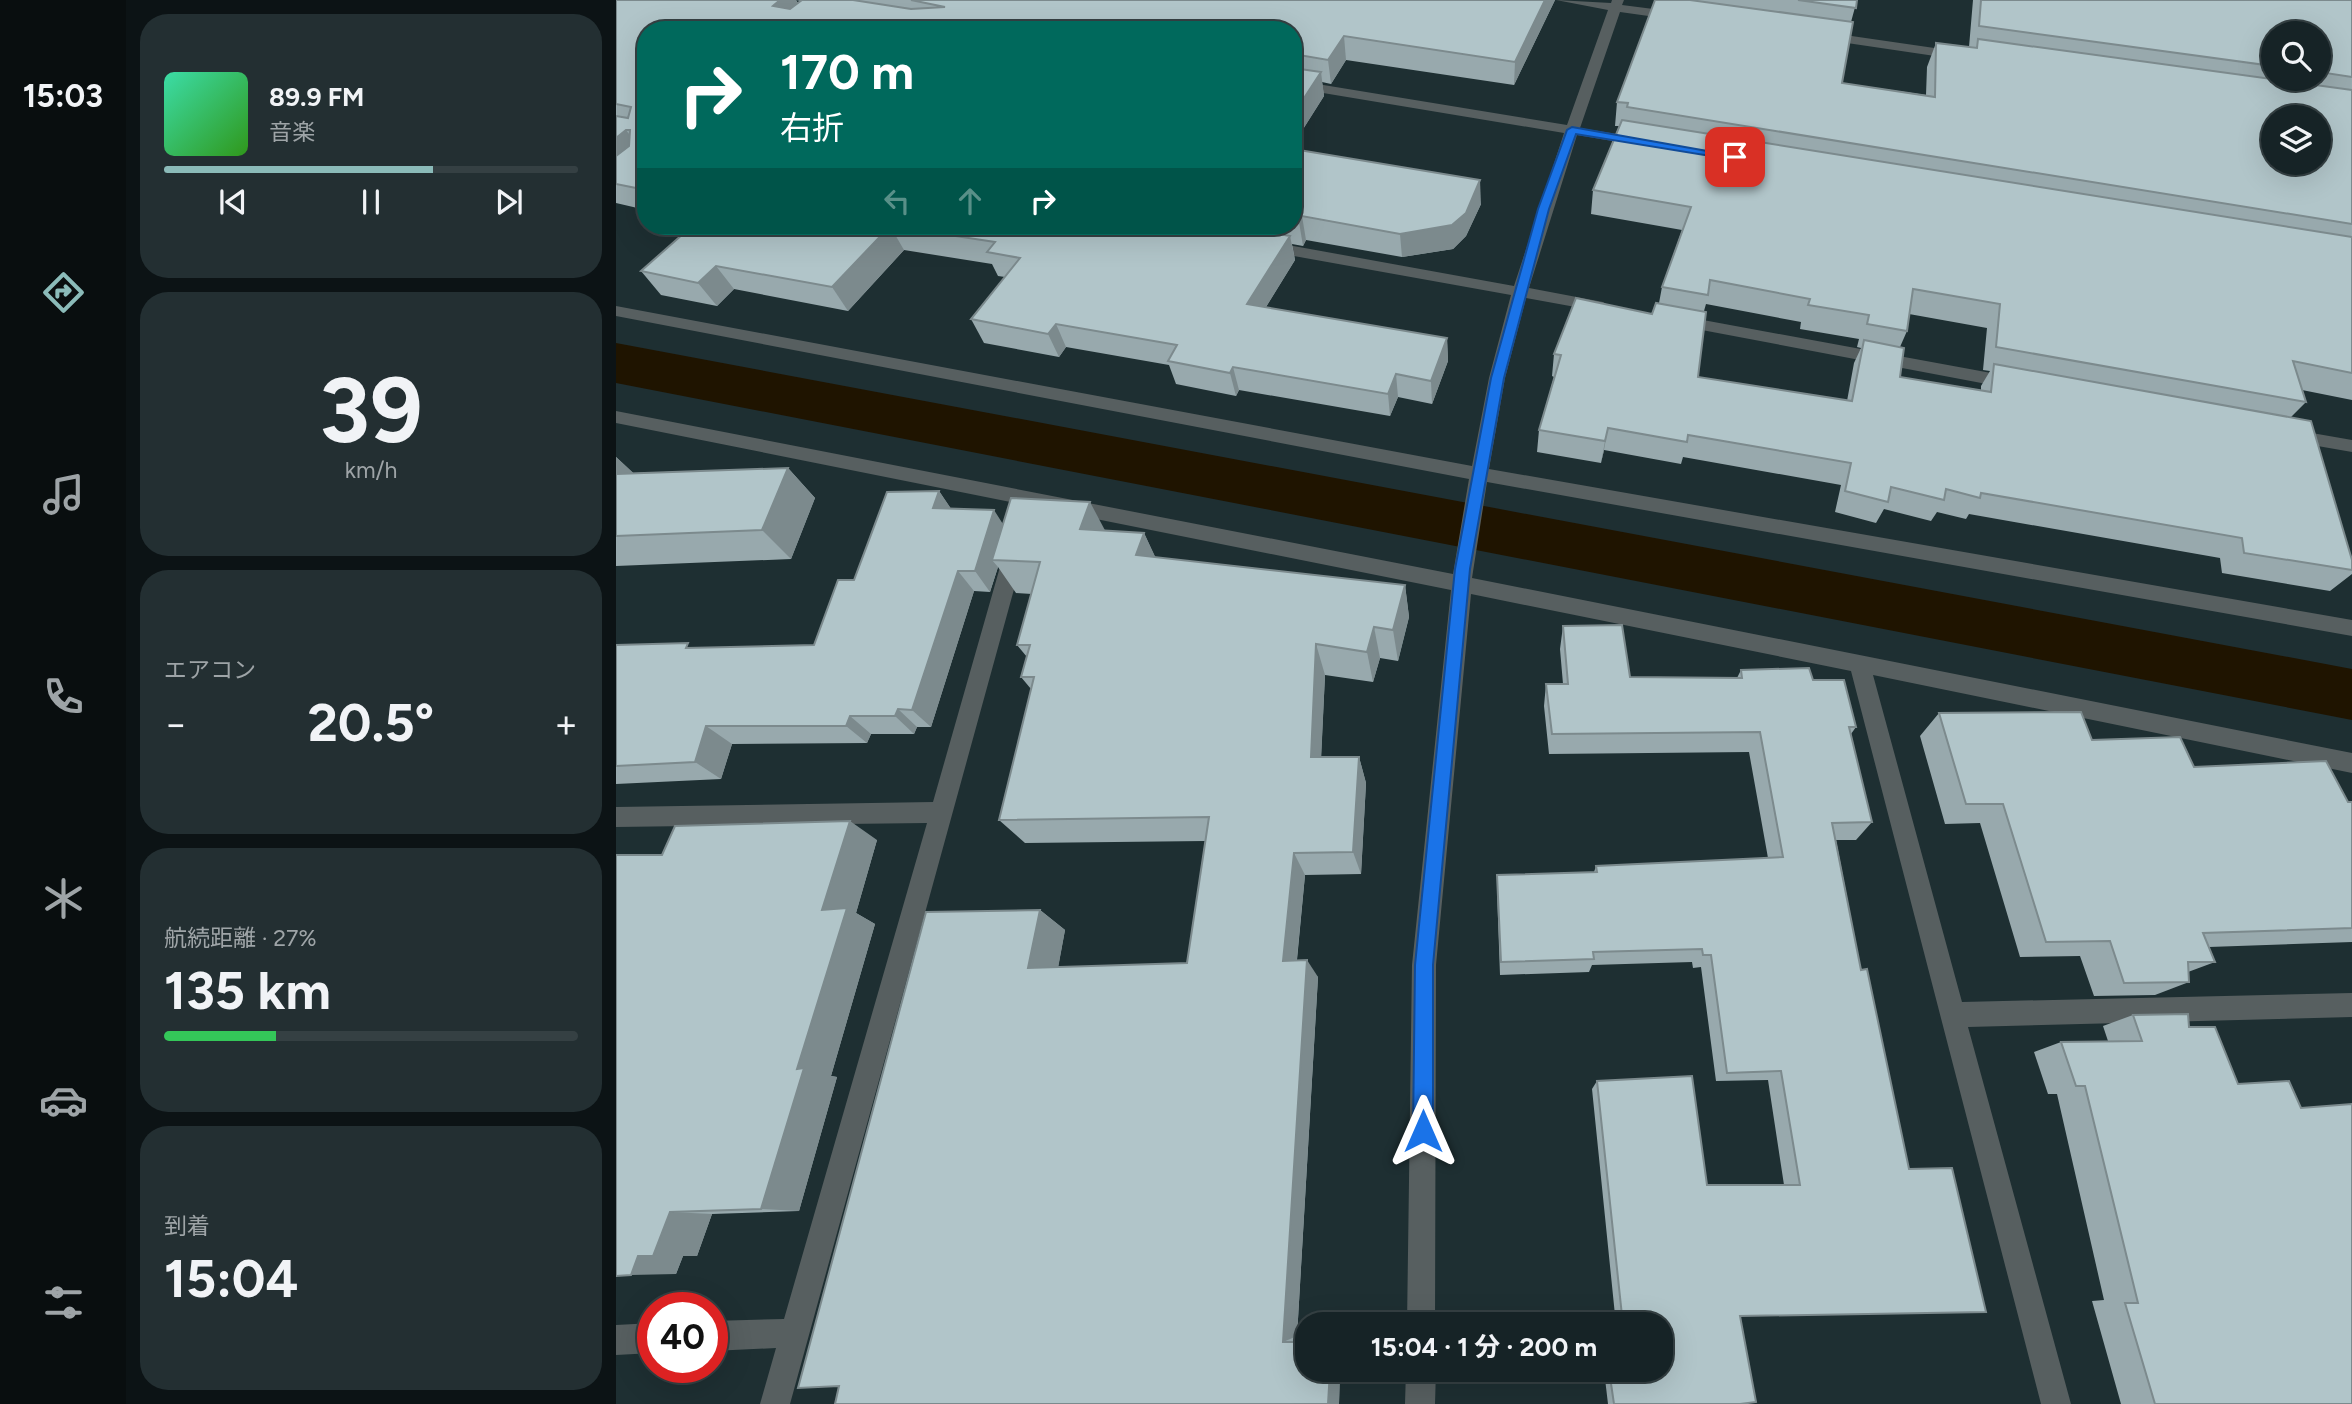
<!DOCTYPE html>
<html lang="ja">
<head>
<meta charset="utf-8">
<style>
  body { margin:0; font-family:Figtree,"Noto Sans JP",sans-serif; background:#232f32; color:#f1f3f6; height:100vh; display:flex; flex-direction:column; font-size:26px; white-space:nowrap }
  * { box-sizing:border-box; margin:0 }
  p { font-size:23px; color:#9ea4a7 }
  .icon { flex:none; width:38px; height:38px; fill:none; stroke:currentColor; stroke-width:2; stroke-linecap:round; stroke-linejoin:round }
  .map { position:relative; flex:1; overflow:hidden }
  .drawer { display:flex; flex-direction:column; gap:14px; padding:14px; background:#0c1315; width:490px }
  .drawer>* { flex:none }
  .top-card { position:absolute; left:21px; top:21px; width:665px; height:214px; border-radius:28px; box-shadow:0 7px 28px #0002,0 0 0 2px #354043; background:#00695c; color:#fff; overflow:hidden }
  .controls { position:absolute; left:1645px; top:21px; display:grid; gap:14px }
  .controls a { display:grid; place-items:center; width:70px; height:70px; border-radius:50%; background:#162326; box-shadow:0 7px 28px #0002,0 0 0 2px #354043; font-size:35px }
  .speed { position:absolute; left:21px; top:1292px; display:flex; gap:14px; font-size:35px; font-weight:700; text-align:center }
  .speed>* { display:grid; place-content:center; width:91px; height:91px; border-radius:50%; background:#162326; box-shadow:0 7px 28px #0002,0 0 0 2px #354043; line-height:1 }
  .speed .limit { border:10px solid #d22; background:#fff; color:#111 }
  .pin { position:absolute; display:grid; place-items:center; width:60px; height:60px; color:#fff; margin:-30px; border-radius:14px; box-shadow:0 4px 10px #0006 }
  .me { position:absolute; width:77px; margin:-38px; rotate:0deg; stroke-linejoin:round; filter:drop-shadow(0 0 5px #0008) }
  .turn { display:flex; align-items:center; gap:24px; height:147px; padding:0 28px; font-size:32px }
  .turn .icon { width:91px; height:91px; stroke-width:2.5 }
  .turn b { display:block; font-size:49px; line-height:60px }
  .lanes { display:flex; align-items:center; height:66px; padding:0 28px; background:#0003; justify-content:center; gap:35px; direction:ltr }
  .lanes .off { opacity:.35 }
  .big { font-size:52px; font-weight:700; line-height:1.1 }
  .drawer .tile { flex:1; display:flex; flex-direction:column; justify-content:center; gap:10px; min-width:0; padding:0 24px; border-radius:28px; background:#232f32 }
  .drawer .dial { align-items:center; gap:0 }
  .dial b { font-size:91px; line-height:1 }
  .song { display:flex; align-items:center; gap:21px }
  .cover { width:84px; height:84px; border-radius:10px; background:linear-gradient(135deg,hsl(160 70% 55%),hsl(110 70% 35%)) }
  .played { height:7px; border-radius:4px; background:linear-gradient(90deg,#8bbbb9 65%,#354043 65%) }
  .keys { display:flex; justify-content:space-around; direction:ltr }
  .heat { display:flex; justify-content:space-between; align-items:center; font-size:38px; direction:ltr }
  .charge { height:10px; border-radius:5px; background:linear-gradient(90deg,#34c759 27%,#354043 0) }
  .trip { position:absolute; left:679px; top:1312px; width:378px; height:70px; border-radius:28px; background:#162326; box-shadow:0 7px 28px #0002,0 0 0 2px #354043; font-weight:700; line-height:70px; text-align:center }
  main { display:flex; flex:1; min-height:0 }
  .tabs { display:flex; flex-direction:column; width:126px; justify-content:space-around; align-items:center; background:#090e0f; color:#9ea4a7 }
  .tabs .icon { width:49px; height:49px }
  .tabs .current { color:#8bbbb9 }
  .tabs b { font-size:32px; color:#f1f3f6 }
  .map>svg:first-child { display:block }
  .water { fill:#1f1400 }
  .lines { fill:none; stroke-linecap:round; stroke-linejoin:round }
  .minor { fill:#575f60; fill-rule:evenodd }
  .wall { fill:#98a9ad; fill-rule:evenodd }
  .shaded-wall { fill:#7c8a8d }
  .building { fill:#b1c5c9; stroke:#7c8a8d; stroke-width:2; fill-rule:evenodd }
  .route { fill:#1a73e8; stroke:#114b97; stroke-width:2 }
</style>
</head>
<body>
<main>
<nav class="tabs">
<b>15:03</b>
<svg class="icon current" aria-label="directions" viewBox="0 0 24 24"><path d="M12 3l9 9-9 9-9-9zM9 14v-3h6M13 9l2 2-2 2"/></svg>
<svg class="icon" aria-label="music" viewBox="0 0 24 24"><path d="M9 18V5l10-2v13"/><circle cx="6" cy="18" r="3"/><circle cx="16" cy="16" r="3"/></svg>
<svg class="icon" aria-label="phone" viewBox="0 0 24 24"><path d="M5 4h4l2 5-3 2q2 4 5 5l2-3 5 2v4C11 20 4 13 5 4z"/></svg>
<svg class="icon" aria-label="climate" viewBox="0 0 24 24"><path d="M12 3v18M4 7l16 10M4 17L20 7"/></svg>
<svg class="icon" aria-label="car" viewBox="0 0 24 24"><path d="M5 17H2v-5l4-1 3-4h7l3 4 3 1v5h-3M9 17h6M6 11h13"/><circle cx="7" cy="17" r="2"/><circle cx="17" cy="17" r="2"/></svg>
<svg class="icon" aria-label="filters" viewBox="0 0 24 24"><path d="M4 7h16M4 17h16"/><circle cx="9" cy="7" r="2"/><circle cx="15" cy="17" r="2"/></svg>
</nav>
<section class="drawer">
<div class="tile">
<div class="song"><i class="cover"></i><div><b>89.9 FM</b><p>音楽</p></div></div>
<div class="played"></div>
<div class="keys"><svg class="icon" aria-label="previous" viewBox="0 0 24 24"><path d="M18 5L8 12l10 7zM5 5v14"/></svg><svg class="icon" aria-label="pause" viewBox="0 0 24 24"><path d="M8 5v14M16 5v14"/></svg><svg class="icon" aria-label="next" viewBox="0 0 24 24"><path d="M6 5l10 7-10 7zM19 5v14"/></svg></div>
</div>
<div class="tile dial"><b>39</b><p>km/h</p></div>
<div class="tile"><p>エアコン</p>
<div class="heat"><a>−</a><b class="big">20.5°</b><a>+</a></div>
</div>
<div class="tile"><p>航続距離 · 27%</p><b class="big">135 km</b><div class="charge"></div></div>
<div class="tile"><p>到着</p><b class="big">15:04</b></div>
</section>
<div class="map">
<svg width="1736" height="1404" viewBox="0 0 1736 1404">
  <rect width="100%" height="100%" fill="#1e2f32"/>
  <polygon class="water" points="0,343 1736,669 1736,720 0,383"/>
  <g class="lines">
    <g class="minor">
      <polygon points="940,0 995,3 996,0 1008,0 1006,5 1061,12 1067,16 1061,20 1004,12 964,128 1026,138 1033,142 1026,146 961,135 913,288 987,302 995,307 987,312 910,298 889,378 873,469 1736,620 1736,636 871,482 856,578 1736,753 1736,773 1257,675 1346,1002 1736,993 1736,1017 1352,1027 1455,1404 1425,1404 1235,671 855,594 820,965 819,1325 791,1325 796,965 835,590 0,423 0,411 837,574 853,479 0,316 0,306 856,466 873,378 895,295 650,251 642,246 650,241 898,286 948,133 677,88 677,80 951,125 992,10"/>
      <polygon points="1208,32 1346,52 1352,56 1346,60 1204,39 1204,33"/>
      <polygon points="1060,315 1397,377 1405,383 1397,389 1054,324 1054,316"/>
      <polygon points="1673,429 1736,440 1736,452 1667,440 1664,435 1667,430"/>
      <polygon points="398,545 408,553 174,1404 144,1404 160,1348 96,1351 96,1321 168,1319 311,823 0,827 0,807 317,802 388,553"/>
      <polygon points="37,1323 37,1353 0,1355 0,1325"/>
      <polygon points="790,1370 820,1370 819,1404 789,1404"/>
    </g>
  </g>
  <g class="wall">
    <polygon points="0,0 180,0 182,3 185,1 180,0 939,0 898,85 730,60 715,84 706,82 708,96 677,145 677,30 30,30 30,210 0,203"/>
    <path d="M1039 0H1241L1235 22 1226 83 1310 95 1311 67 1320 43 1353 47 1357 0H1736V400L1686 390 1690 402 1675 417 1736 560V574L1714 591 1606 573 1604 558 1353 514 1350 519 1321 512 1315 521 1268 509 1260 523 1219 512 1225 485 1067 457 1065 464 988 450 985 463 921 452 923 430 938 377 936 376 938 354 1036 314 1043 303 1046 287 1066 230 975 214 977 190 1003 126H999L1001 102ZM1657 33H1703V79H1657ZM1090 304 1185 322 1184 329 1243 339 1241 347 1245 348 1238 363 1231 401 1082 377 1088 311ZM1293 314 1371 328 1367 370 1374 371 1365 386V390L1284 377V347L1291 331Z"/>
    <polygon points="677,149 865,204 850,236 837,249 786,257 690,240 687,246 676,244 679,260 650,307 831,338 832,361 816,404 782,397 774,416 623,390 620,396 560,384 553,365 450,347 443,357 368,343 355,319 389,277 382,276 376,264 288,250 232,311 118,289 101,306 45,295 25,271 76,226 677,226"/>
    <polygon points="0,457 17,473 172,468 199,498 175,559 0,566"/>
    <polygon points="323,491 335,509 387,524 528,533 539,557 789,585 793,617 782,661 764,658 757,682 709,675 705,757 743,757 750,783 745,874 689,875 681,960 702,977 681,1336 691,1336 691,1370 724,1370 723,1404 219,1404 424,910 449,930 442,967 571,963 589,841 409,843 383,820 415,689 405,677 411,657 401,645 416,594 400,593 382,567 374,592 358,591 315,727 301,727 298,734 255,734 251,743 116,744 105,779 0,784 0,645 78,648 198,645 238,580"/>
    <polygon points="947,626 1014,677 1121,678 1125,670 1197,680 1240,727 1235,734 1256,822 1240,840 1220,840 1245,970 1293,1169 1124,1316 1124,1404 992,1404 988,1370 1045,1370 1045,1325 1000,1325 976,1089 981,1081 1091,1185 1168,1185 1152,1080 1100,1081 1085,967 1077,968 1076,962 976,965 973,972 884,975 881,891 881,875 978,872 980,866 1152,858 1133,752 933,754 928,706 930,684 947,684 944,649"/>
    <polygon points="1323,713 1476,740 1578,767 1732,802 1736,802 1736,942 1593,947 1599,962 1572,972 1573,982 1539,995 1478,996 1464,956 1404,957 1364,823 1329,824 1304,736"/>
    <polygon points="261,840 240,913 259,924 215,1076 221,1077 183,1211 96,1214 81,1256 67,1256 60,1274 46,855"/>
    <polygon points="1517,1015 1573,1027 1736,1404 1505,1404 1476,1301 1488,1300 1441,1094 1432,1094 1418,1052 1445,1042 1492,1041 1487,1026"/>
  </g>
  <g class="shaded-wall">
    <polygon points="164,0 180,0 187,14 157,6"/>
    <polygon points="929,0 939,0 898,85 899,62"/>
    <polygon points="728,36 730,60 715,84 712,60"/>
    <polygon points="705,72 708,96 677,145 677,115"/>
    <polygon points="10,130 28,154 0,178 0,138"/>
    <polygon points="864,180 865,204 850,236 837,249 786,257 784,234"/>
    <polygon points="686,216 690,240 687,246 683,222"/>
    <polygon points="274,226 288,250 232,311 216,287"/>
    <polygon points="674,236 679,260 637,328 631,304"/>
    <polygon points="100,266 118,289 101,306 82,283"/>
    <polygon points="440,324 450,347 443,357 432,334"/>
    <polygon points="831,338 832,361 816,404 815,381"/>
    <polygon points="617,367 623,390 620,396 614,373"/>
    <polygon points="780,374 782,397 774,416 772,394"/>
    <polygon points="992,428 988,450 985,463 989,441"/>
    <polygon points="0,457 24,479 0,505"/>
    <polygon points="172,468 199,498 175,559 146,530"/>
    <polygon points="323,491 338,513 317,508"/>
    <polygon points="474,502 492,536 464,529"/>
    <polygon points="378,510 392,532 376,560 382,567 374,592 359,571"/>
    <polygon points="528,533 544,567 520,555"/>
    <polygon points="342,571 358,591 315,727 296,710"/>
    <polygon points="789,585 793,617 782,661 777,630"/>
    <polygon points="758,627 764,658 757,682 751,652"/>
    <polygon points="700,644 709,675 704,783 695,757"/>
    <polygon points="282,709 301,727 298,734 279,716"/>
    <polygon points="234,716 255,734 251,743 230,726"/>
    <polygon points="90,726 116,744 105,779 79,762"/>
    <polygon points="743,757 750,783 745,874 737,852"/>
    <polygon points="234,821 261,840 240,913 259,924 215,1076 221,1077 183,1211 145,1209 181,1069 206,910"/>
    <polygon points="678,853 689,875 679,978 667,961"/>
    <polygon points="424,910 449,930 439,985 412,968"/>
    <polygon points="691,960 702,977 681,1336 667,1342"/>
    <polygon points="54,1212 96,1214 81,1256 67,1256 60,1274 15,1275 22,1256"/>
    <polygon points="714,1370 724,1370 723,1404 712,1404"/>
  </g>
  <g class="building">
    <polygon points="0,0 164,0 157,6 174,9 186,0 237,0 295,9 329,7 295,0 929,0 899,62 728,36 712,60 677,54 677,30 30,30 30,190 0,184 0,156 13,146 14,130 10,130 0,138 0,116 12,118 15,107 0,104"/>
    <path d="M1039 0H1074L1237 22 1226 83 1319 97 1320 43 1361 48 1362 39 1736 90V224L1011 107 1012 103 1001 102ZM1657 117H1703V163H1657Z"/>
    <polygon points="1182,0 1241,0 1240,8"/>
    <polygon points="1365,0 1736,0 1736,77 1703,72 1703,33 1657,33 1657,66 1363,26"/>
    <polygon points="677,68 705,72 677,115"/>
    <polygon points="1006,120 1736,237 1736,373 1677,361 1690,402 1380,347 1384,304 1297,289 1291,331 1251,324 1253,315 1192,305 1194,299 1094,280 1092,295 1046,287 1075,207 977,190"/>
    <polygon points="677,149 864,180 850,213 836,225 784,234 686,216 683,222 677,221"/>
    <polygon points="76,226 617,226 674,236 631,304 831,338 815,381 780,374 772,394 617,367 614,373 552,361 561,345 440,324 432,334 355,319 404,258 371,252 379,242 274,226 216,287 100,266 82,283 25,271"/>
    <polygon points="960,298 1036,314 1040,303 1090,312 1082,377 1236,401 1248,340 1288,348 1284,377 1375,392 1378,364 1695,421 1736,560 1736,570 1628,553 1626,538 1365,493 1364,498 1330,489 1328,500 1275,487 1272,502 1229,491 1235,463 1072,435 1071,442 992,428 989,441 923,430 945,355 938,354"/>
    <polygon points="172,468 146,530 0,536 0,474"/>
    <polygon points="323,491 317,508 378,510 359,571 342,571 296,710 282,709 279,716 234,716 230,726 90,726 79,762 0,766 0,645 72,643 70,648 198,645 222,580 238,580 271,492"/>
    <polygon points="395,498 474,502 464,529 528,533 520,555 789,585 777,630 758,627 751,652 700,644 695,757 743,757 737,852 678,853 667,961 691,960 667,1342 691,1342 691,1370 714,1370 712,1404 219,1404 223,1386 182,1388 310,912 424,910 412,968 571,963 593,817 383,820 418,677 405,677 414,645 401,645 424,562 376,560"/>
    <polygon points="1006,625 1014,677 1126,678 1125,670 1193,668 1197,680 1228,680 1240,727 1233,727 1256,822 1216,823 1245,970 1251,969 1293,1169 1336,1168 1370,1312 1124,1316 1140,1402 1124,1404 998,1404 993,1370 1045,1370 1045,1325 1007,1325 981,1081 1076,1076 1091,1185 1184,1185 1165,1071 1111,1073 1095,955 1087,955 1086,949 977,952 978,959 885,962 881,875 981,872 980,866 1167,857 1144,732 936,734 930,684 952,684 947,626"/>
    <polygon points="1465,712 1476,740 1564,737 1578,767 1710,761 1732,802 1736,802 1736,928 1587,933 1599,962 1572,962 1573,982 1508,983 1494,941 1430,942 1387,804 1350,804 1323,713"/>
    <polygon points="234,821 206,910 231,908 181,1069 188,1068 145,1209 54,1212 37,1256 22,1256 15,1275 0,1276 0,855 46,855 59,826"/>
    <polygon points="1572,1014 1573,1027 1599,1027 1622,1084 1673,1081 1685,1108 1736,1104 1736,1404 1539,1404 1509,1303 1522,1303 1469,1086 1460,1086 1445,1042 1526,1041 1517,1015"/>
  </g>
  <polygon class="route" points="956,127 1125,157 1119,160 960,134 933,209 888,378 854,569 817,965 817,1131 814,1138 807,1141 799,1138 797,1131 799,965 839,569 875,378 922,209 951,130"/>
</svg>
<div class="controls">
<a><svg class="icon" aria-label="search" viewBox="0 0 24 24"><circle cx="10" cy="10" r="6"/><path d="M15 15l6 6"/></svg></a>
<a><svg class="icon" aria-label="layers" viewBox="0 0 24 24"><path d="M12 4l9 5-9 5-9-5zM3 14l9 5 9-5"/></svg></a>
</div>
<div class="speed"><div class="limit">40</div></div>
<div class="pin" style="left:1119px;top:157px;background:#d93025"><svg class="icon" aria-label="arrive" viewBox="0 0 24 24"><path d="M6 21V4h12l-3 4 3 4H6"/></svg></div>
<svg class="me" style="left:807px;top:1131px" viewBox="-20 -20 40 40"><path d="M0-17L14 15 0 8-14 15z" fill="#1a73e8" stroke="#fff" stroke-width="4"/></svg>
<div class="trip">15:04 · 1 分 · 200 m</div>
<div class="top-card">
<div class="turn"><svg class="icon" aria-label="right" viewBox="0 0 24 24"><path d="M7 20v-9h11M14 6l5 5-5 5"/></svg><div><b>170 m</b>右折</div></div>
<div class="lanes"><svg class="icon off" aria-label="left" viewBox="0 0 24 24"><path d="M17 20v-9H6M10 6l-5 5 5 5"/></svg><svg class="icon off" aria-label="ahead" viewBox="0 0 24 24"><path d="M12 20V5M6 11l6-6 6 6"/></svg><svg class="icon" aria-label="right" viewBox="0 0 24 24"><path d="M7 20v-9h11M14 6l5 5-5 5"/></svg></div>
</div>
</div>
</main>
</body>
</html>
